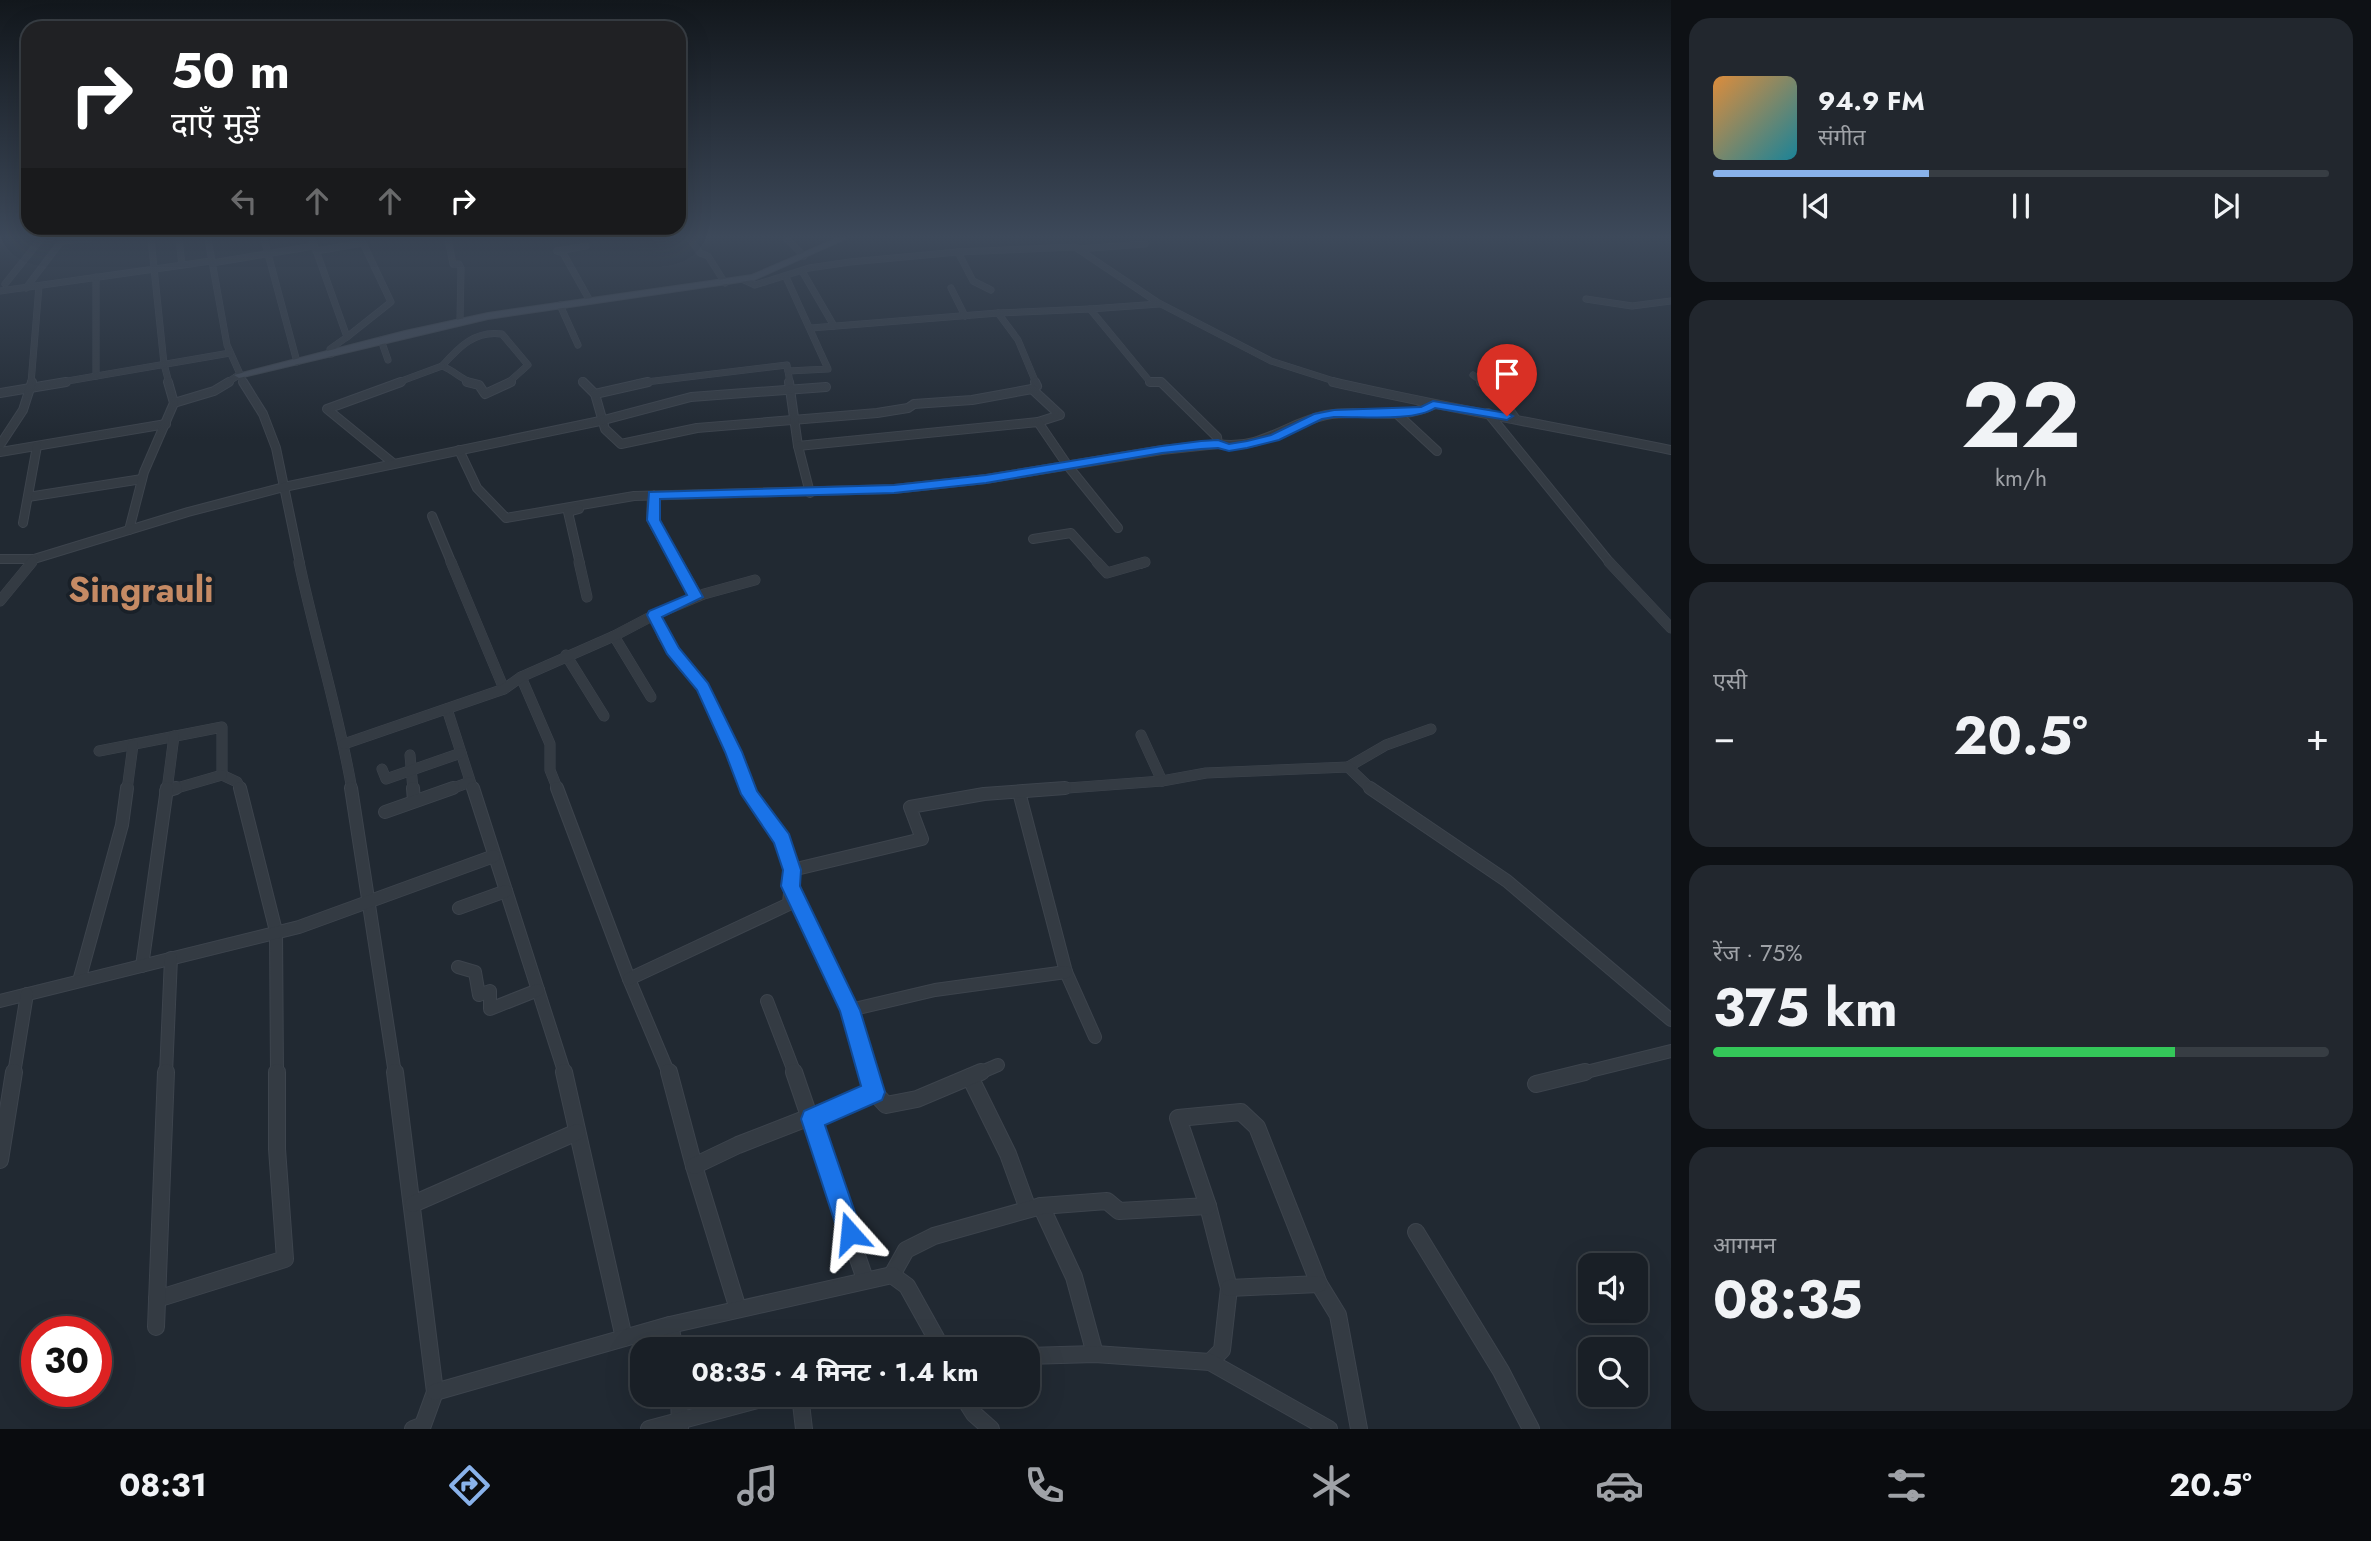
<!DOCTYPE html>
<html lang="hi">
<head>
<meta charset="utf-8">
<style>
  body { margin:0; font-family:Jost,"Noto Sans Devanagari",sans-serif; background:#22272e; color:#f1f3f6; height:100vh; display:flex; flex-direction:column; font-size:26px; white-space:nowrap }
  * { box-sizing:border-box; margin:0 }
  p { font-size:23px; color:#9fa2a7 }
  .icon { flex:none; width:38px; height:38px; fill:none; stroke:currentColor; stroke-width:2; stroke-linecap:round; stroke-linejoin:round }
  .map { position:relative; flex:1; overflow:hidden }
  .side { display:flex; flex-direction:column; gap:18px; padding:18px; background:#0e1115; width:700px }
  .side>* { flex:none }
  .guide { position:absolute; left:21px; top:21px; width:665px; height:214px; border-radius:21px; box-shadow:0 7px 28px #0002,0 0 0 2px #373d43; background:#202124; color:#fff; overflow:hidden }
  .controls { position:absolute; left:1578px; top:1253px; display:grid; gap:14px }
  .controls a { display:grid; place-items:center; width:70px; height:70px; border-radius:14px; background:#191f26; box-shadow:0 7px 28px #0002,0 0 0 2px #373d43; font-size:35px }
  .speed { position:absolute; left:21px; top:1316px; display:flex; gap:14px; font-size:35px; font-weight:700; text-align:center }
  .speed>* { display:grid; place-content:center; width:91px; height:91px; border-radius:50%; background:#191f26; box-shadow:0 7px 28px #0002,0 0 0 2px #373d43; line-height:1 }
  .speed .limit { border:10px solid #d22; background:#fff; color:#111 }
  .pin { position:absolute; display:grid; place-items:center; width:60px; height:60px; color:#fff; margin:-72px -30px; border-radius:50% 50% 50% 0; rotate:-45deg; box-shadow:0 0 7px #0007 }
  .pin .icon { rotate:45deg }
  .me { position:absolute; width:77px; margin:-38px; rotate:342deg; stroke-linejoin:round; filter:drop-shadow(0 0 5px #0008) }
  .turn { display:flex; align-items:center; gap:24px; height:147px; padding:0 35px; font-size:32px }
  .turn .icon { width:91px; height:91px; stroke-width:2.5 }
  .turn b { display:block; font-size:49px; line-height:60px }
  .lanes { display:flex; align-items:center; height:66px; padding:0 35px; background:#0003; justify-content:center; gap:35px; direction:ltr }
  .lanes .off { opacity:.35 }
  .big { font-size:52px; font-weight:700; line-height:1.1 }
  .side .widget { flex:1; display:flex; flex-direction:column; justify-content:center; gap:10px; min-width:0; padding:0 24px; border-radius:21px; background:#22272e }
  .side .dial { align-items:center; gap:0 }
  .dial b { font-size:91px; line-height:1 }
  .song { display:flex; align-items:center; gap:21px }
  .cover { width:84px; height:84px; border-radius:10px; background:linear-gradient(135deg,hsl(30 70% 55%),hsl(190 70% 35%)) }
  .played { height:7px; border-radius:4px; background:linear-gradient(90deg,#89b2ea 35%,#373d43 35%) }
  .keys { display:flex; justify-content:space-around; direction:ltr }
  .heat { display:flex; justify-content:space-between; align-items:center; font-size:38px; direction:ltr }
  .charge { height:10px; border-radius:5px; background:linear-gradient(90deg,#34c759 75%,#373d43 0) }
  .trip { position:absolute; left:630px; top:1337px; width:410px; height:70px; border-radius:21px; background:#191f26; box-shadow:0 7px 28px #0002,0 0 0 2px #373d43; font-weight:700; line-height:70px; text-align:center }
  .menu { display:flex; height:112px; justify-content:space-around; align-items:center; background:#0a0c0f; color:#9fa2a7 }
  .menu .icon { width:49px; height:49px }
  .menu .active { color:#89b2ea }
  .menu b { font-size:32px; color:#f1f3f6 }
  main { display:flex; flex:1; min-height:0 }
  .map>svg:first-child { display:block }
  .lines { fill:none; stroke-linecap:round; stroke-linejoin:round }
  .street-far4-casing { stroke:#3d444d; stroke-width:7 }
  .street-far3-casing { stroke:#3d444d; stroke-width:10 }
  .street-far2-casing { stroke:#3d444d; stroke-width:11 }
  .street-far1-casing { stroke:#3d444d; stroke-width:14 }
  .street-casing { stroke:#3d444d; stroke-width:18 }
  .secondary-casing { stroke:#3d444d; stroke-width:2 }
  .street-far4 { stroke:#343b43; stroke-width:6 }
  .street-far3 { stroke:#343b43; stroke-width:8 }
  .street-far2 { stroke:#343b43; stroke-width:10 }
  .street-far1 { stroke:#343b43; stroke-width:12 }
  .street { stroke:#343b43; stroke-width:16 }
  .secondary { fill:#424a56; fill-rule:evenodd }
  .route { fill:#1a73e8; stroke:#114b97; stroke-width:2 }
  .labels { text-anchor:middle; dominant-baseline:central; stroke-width:7; stroke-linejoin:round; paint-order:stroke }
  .town-label { font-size:35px; font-weight:bold; fill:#c58a64; stroke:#192028 }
</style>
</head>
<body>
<main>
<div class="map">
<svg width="1671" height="1429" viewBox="0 0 1671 1429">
  <rect width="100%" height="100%" fill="#212932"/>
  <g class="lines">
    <g class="street-far4-casing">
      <g id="street-far4">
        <polyline points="151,239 164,364 169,383"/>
        <polyline points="179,239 182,265"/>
        <polyline points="208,239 227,345 244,383"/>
        <polyline points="264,239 297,362"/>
        <polyline points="312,239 347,337 330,349 331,354"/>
        <polyline points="448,239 453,264 459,264 461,268 460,320"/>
        <polyline points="690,239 700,253 708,256 725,283"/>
        <polyline points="787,239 804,256"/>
        <polyline points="61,241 89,239"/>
        <polyline points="1078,249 1145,244"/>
        <polyline points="316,251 363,243 391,302 347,337"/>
        <polyline points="557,251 563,253 590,301"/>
        <polyline points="557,251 586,246"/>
        <polyline points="958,252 973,281 991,290"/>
        <polyline points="212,263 314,246"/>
        <polyline points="802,271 834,326"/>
        <polyline points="96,277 96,376"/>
        <polyline points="744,280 755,285 809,268 850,262 958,252 1075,247 1157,302 1271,361 1340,383"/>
        <polyline points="5,284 41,239"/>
        <polyline points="26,288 63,239"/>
        <polyline points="951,288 965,316"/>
        <polyline points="0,291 211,261"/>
        <polyline points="1586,299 1632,306 1671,301"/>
        <polyline points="1159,304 1090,309 1151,383 1162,383"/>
        <polyline points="560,305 578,345"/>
        <polyline points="998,313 1018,340 1036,383"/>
        <polyline points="811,328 998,313 1090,309"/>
        <polyline points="381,340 388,360"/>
        <path d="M442 366C455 371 460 379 473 383"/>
        <path d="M442 366C459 347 475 330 502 334L528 365 508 383"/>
        <polyline points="788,371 790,383"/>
        <polyline points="1473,375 1484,383"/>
        <polyline points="582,381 584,383"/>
        <polyline points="31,383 39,286"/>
        <polyline points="56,383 230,353"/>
        <polyline points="226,383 239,375"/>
        <polyline points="396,383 442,366"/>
        <polyline points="638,383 787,365 788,371 828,369 786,277"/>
      </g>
    </g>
    <g class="street-far3-casing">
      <g id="street-far3">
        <polyline points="243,382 263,414 276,448 300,564"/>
        <polyline points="467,382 479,385 485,394 511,382"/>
        <polyline points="583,382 595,394"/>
        <polyline points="648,382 595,394 605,429 621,444 697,428 877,413 908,408 914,404 972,400 1032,389 1037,386 1035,382"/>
        <polyline points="789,382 798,446 810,493"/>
        <path d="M1333 382C1445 408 1558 427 1671 450"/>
        <polyline points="1481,382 1499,395 1515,418"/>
        <polyline points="1032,389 1060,415 1038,422"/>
        <polyline points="0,393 66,382"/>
        <polyline points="174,403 214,391 229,382"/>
        <polyline points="1396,413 1437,451"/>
        <polyline points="1488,413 1611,564"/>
        <path d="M1218 444C1260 451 1287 423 1326 415 1362 408 1398 422 1433 405"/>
        <polyline points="0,445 23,410 32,382"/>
        <polyline points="798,446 1038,422 1068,466 1118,528"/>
        <polyline points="459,450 477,488 506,518 634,496 894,489 986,479 1162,450 1218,444 1217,437 1161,382 1150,382"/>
        <polyline points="0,452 166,424"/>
        <polyline points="393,463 327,409 401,382"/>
        <polyline points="28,497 142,479"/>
        <polyline points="579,509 568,512 580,564"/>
        <polyline points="432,516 452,564"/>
        <polyline points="23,523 37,446"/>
        <polyline points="129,530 144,472 174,403 168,382"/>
        <polyline points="1033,539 1071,533 1099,564"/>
        <polyline points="0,559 34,559 188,512 284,487 600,421 691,397 826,387"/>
        <polyline points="30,564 34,559"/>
        <polyline points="1140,564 1145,562"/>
      </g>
    </g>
    <g class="street-far2-casing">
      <g id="street-far2">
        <path d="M299 562C315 638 339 713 352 790"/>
        <polyline points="451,562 504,689"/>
        <polyline points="579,562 587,597"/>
        <polyline points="1097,562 1107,573 1145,562"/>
        <polyline points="1609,562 1671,628"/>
        <polyline points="0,601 32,562"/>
        <polyline points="654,615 663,637 682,665 703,687 734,752 748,790"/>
        <polyline points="614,636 651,697"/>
        <polyline points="566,655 604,716"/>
        <polyline points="521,677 550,744 550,770 558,790"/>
        <polyline points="447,709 473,790"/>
        <polyline points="1141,735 1162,781"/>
        <polyline points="344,744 504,689 521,677 614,636 654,615 704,594 755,580"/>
        <polyline points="99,751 222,727 222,775 237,782 241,790"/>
        <polyline points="410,755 413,790"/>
        <polyline points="1348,767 1386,745 1431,729"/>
        <polyline points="382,769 386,779 461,753"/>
        <polyline points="127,790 133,745"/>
        <polyline points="167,790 174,736"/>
        <polyline points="170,790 222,775"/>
        <polyline points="448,790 470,782"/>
        <polyline points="1041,790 1162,781 1206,773 1348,767 1372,790"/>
      </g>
    </g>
    <g class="street-far1-casing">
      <g id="street-far1">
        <polyline points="240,788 276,931 277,1074"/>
        <polyline points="351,788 395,1074"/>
        <polyline points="413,788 414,801"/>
        <polyline points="473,788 565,1074"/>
        <polyline points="557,788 629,979 669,1074"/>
        <polyline points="1370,788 1507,881 1671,1020"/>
        <polyline points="166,791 176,788"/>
        <polyline points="1019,792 1066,972 1095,1037"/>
        <polyline points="385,812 453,788"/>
        <polyline points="792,870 922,839 910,807 984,794 1065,788"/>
        <polyline points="792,889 850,1010"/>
        <polyline points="459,908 506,891"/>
        <polyline points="142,966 167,788"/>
        <polyline points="458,967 475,972 479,995 490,991 490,1009 538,990"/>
        <polyline points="629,979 789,904 792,870 782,840 747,788"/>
        <polyline points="79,981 122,825 127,788"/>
        <polyline points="0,1001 299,927 494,856"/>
        <polyline points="767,1001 795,1074"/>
        <polyline points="14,1074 27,994"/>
        <polyline points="166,1074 171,958"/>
        <polyline points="869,1074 850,1010 935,990 1066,972"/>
        <polyline points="977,1074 998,1065"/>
        <polyline points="1578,1074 1671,1051"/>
      </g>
    </g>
    <g class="street-casing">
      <g id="street">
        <polyline points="395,1072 435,1392 423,1425 413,1429"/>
        <polyline points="564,1072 624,1338"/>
        <polyline points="669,1072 694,1166 738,1309"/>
        <polyline points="794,1072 865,1279"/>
        <polyline points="868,1072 874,1092"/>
        <polyline points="970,1077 1008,1154 1028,1209"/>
        <polyline points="1536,1084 1585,1072"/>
        <polyline points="0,1160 14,1072"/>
        <polyline points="694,1166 738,1145 874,1092 886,1105 917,1099 981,1072"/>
        <polyline points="413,1204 577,1132"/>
        <polyline points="1041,1206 1074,1277 1095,1354"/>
        <polyline points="1208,1206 1229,1288 1222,1350 1210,1362"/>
        <polyline points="1416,1232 1501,1371 1531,1429"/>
        <polyline points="892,1275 906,1250 934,1236 1041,1206 1107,1201 1119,1211 1208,1206 1178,1118 1241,1112 1257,1127 1319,1284 1338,1315 1359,1429"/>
        <polyline points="1229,1288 1319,1284"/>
        <polyline points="157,1299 285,1259 277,1149 277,1072"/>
        <polyline points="670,1325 675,1349"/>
        <polyline points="156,1327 166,1072"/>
        <polyline points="1027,1356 1095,1354 1210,1362 1329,1429"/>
        <polyline points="435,1392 670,1325 892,1275 907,1286 941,1347 946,1349"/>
        <polyline points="679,1395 680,1429"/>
        <polyline points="800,1395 804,1429"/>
        <polyline points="962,1395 974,1414 991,1429"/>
        <polyline points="649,1429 776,1395"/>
      </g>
    </g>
    <g class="secondary-casing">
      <g id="secondary">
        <polygon points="835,239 845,239 754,280 488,319 239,378 234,375 405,331 488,313 752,275"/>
        <polygon points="654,491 660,495 659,520 703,597 701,600 691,600 647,520 648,495"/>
      </g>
    </g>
    <use href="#street-far4" class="street-far4"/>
    <use href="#street-far3" class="street-far3"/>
    <use href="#street-far2" class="street-far2"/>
    <use href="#street-far1" class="street-far1"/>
    <use href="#street" class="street"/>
    <use href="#secondary" class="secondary"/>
  </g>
  <linearGradient id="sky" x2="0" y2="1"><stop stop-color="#12171c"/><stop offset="0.54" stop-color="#3d495a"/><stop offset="1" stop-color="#3d495a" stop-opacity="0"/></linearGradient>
  <rect width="1671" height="439" fill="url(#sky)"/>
  <path class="route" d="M1433 401 1507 413 1513 416 1507 420 1435 408C1414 422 1359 416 1334 417L1322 419 1279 440 1247 448 1229 451 1218 448 1201 449 1162 453 986 483 894 493 660 499V520L703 597 662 617 679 648 708 683 742 752 757 791 789 834 801 870 800 886 860 1010 885 1092 882 1100 825 1125 862 1233 858 1241 850 1245 841 1241 801 1119 804 1111 861 1086 840 1011 781 886 783 870 774 843 741 794 725 752 697 690 667 654 647 615 649 611 687 595 647 520 649 492 894 485 986 475 1162 446 1201 441 1218 440 1229 444 1247 441 1271 435 1314 414 1334 410 1421 407Z"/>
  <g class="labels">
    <g class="town-label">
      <text x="141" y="590">Singrauli</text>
    </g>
  </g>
</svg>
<div class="controls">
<a><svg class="icon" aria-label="sound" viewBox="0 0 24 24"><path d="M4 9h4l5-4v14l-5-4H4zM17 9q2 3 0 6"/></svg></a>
<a><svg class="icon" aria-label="search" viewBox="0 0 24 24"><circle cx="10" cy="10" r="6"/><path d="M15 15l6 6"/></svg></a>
</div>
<div class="speed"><div class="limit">30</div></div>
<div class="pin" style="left:1507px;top:416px;background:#d93025"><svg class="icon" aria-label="arrive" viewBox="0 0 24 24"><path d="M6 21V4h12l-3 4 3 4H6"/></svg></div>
<svg class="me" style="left:850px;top:1233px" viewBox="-20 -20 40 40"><path d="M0-17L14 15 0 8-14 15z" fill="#1a73e8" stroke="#fff" stroke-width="4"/></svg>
<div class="trip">08:35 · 4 मिनट · 1.4 km</div>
<div class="guide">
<div class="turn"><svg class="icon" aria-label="right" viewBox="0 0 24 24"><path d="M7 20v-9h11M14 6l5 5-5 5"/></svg><div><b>50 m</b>दाएँ मुड़ें</div></div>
<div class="lanes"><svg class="icon off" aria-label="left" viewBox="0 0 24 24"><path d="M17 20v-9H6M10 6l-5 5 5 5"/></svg><svg class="icon off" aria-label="ahead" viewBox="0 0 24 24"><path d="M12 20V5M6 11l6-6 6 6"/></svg><svg class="icon off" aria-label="ahead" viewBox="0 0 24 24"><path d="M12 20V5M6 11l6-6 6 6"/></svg><svg class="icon" aria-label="right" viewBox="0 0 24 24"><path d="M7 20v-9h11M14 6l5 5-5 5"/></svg></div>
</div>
</div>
<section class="side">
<div class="widget">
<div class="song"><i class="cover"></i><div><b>94.9 FM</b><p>संगीत</p></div></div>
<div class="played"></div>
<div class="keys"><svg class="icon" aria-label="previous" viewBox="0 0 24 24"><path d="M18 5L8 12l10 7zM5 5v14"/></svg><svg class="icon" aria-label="pause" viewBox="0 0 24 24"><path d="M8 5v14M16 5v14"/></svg><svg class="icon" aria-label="next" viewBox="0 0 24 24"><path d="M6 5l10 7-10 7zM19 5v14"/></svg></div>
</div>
<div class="widget dial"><b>22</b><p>km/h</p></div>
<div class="widget"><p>एसी</p>
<div class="heat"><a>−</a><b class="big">20.5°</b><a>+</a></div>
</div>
<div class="widget"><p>रेंज · 75%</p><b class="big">375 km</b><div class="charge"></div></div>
<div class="widget"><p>आगमन</p><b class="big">08:35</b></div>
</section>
</main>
<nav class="menu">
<b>08:31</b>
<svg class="icon active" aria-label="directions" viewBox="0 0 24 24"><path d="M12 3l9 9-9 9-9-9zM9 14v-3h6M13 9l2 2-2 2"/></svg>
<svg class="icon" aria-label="music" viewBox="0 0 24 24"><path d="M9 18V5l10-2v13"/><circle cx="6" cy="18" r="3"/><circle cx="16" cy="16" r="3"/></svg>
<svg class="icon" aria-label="phone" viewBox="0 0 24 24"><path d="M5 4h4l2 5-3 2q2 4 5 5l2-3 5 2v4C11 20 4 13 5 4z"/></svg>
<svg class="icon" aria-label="climate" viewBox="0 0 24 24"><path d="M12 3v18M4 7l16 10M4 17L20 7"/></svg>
<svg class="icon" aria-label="car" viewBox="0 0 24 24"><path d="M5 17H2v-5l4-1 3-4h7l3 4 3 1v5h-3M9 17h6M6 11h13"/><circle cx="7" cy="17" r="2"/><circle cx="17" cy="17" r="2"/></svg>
<svg class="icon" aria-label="filters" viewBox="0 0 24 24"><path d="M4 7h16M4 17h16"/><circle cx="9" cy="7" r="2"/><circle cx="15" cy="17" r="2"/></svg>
<b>20.5°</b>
</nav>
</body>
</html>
